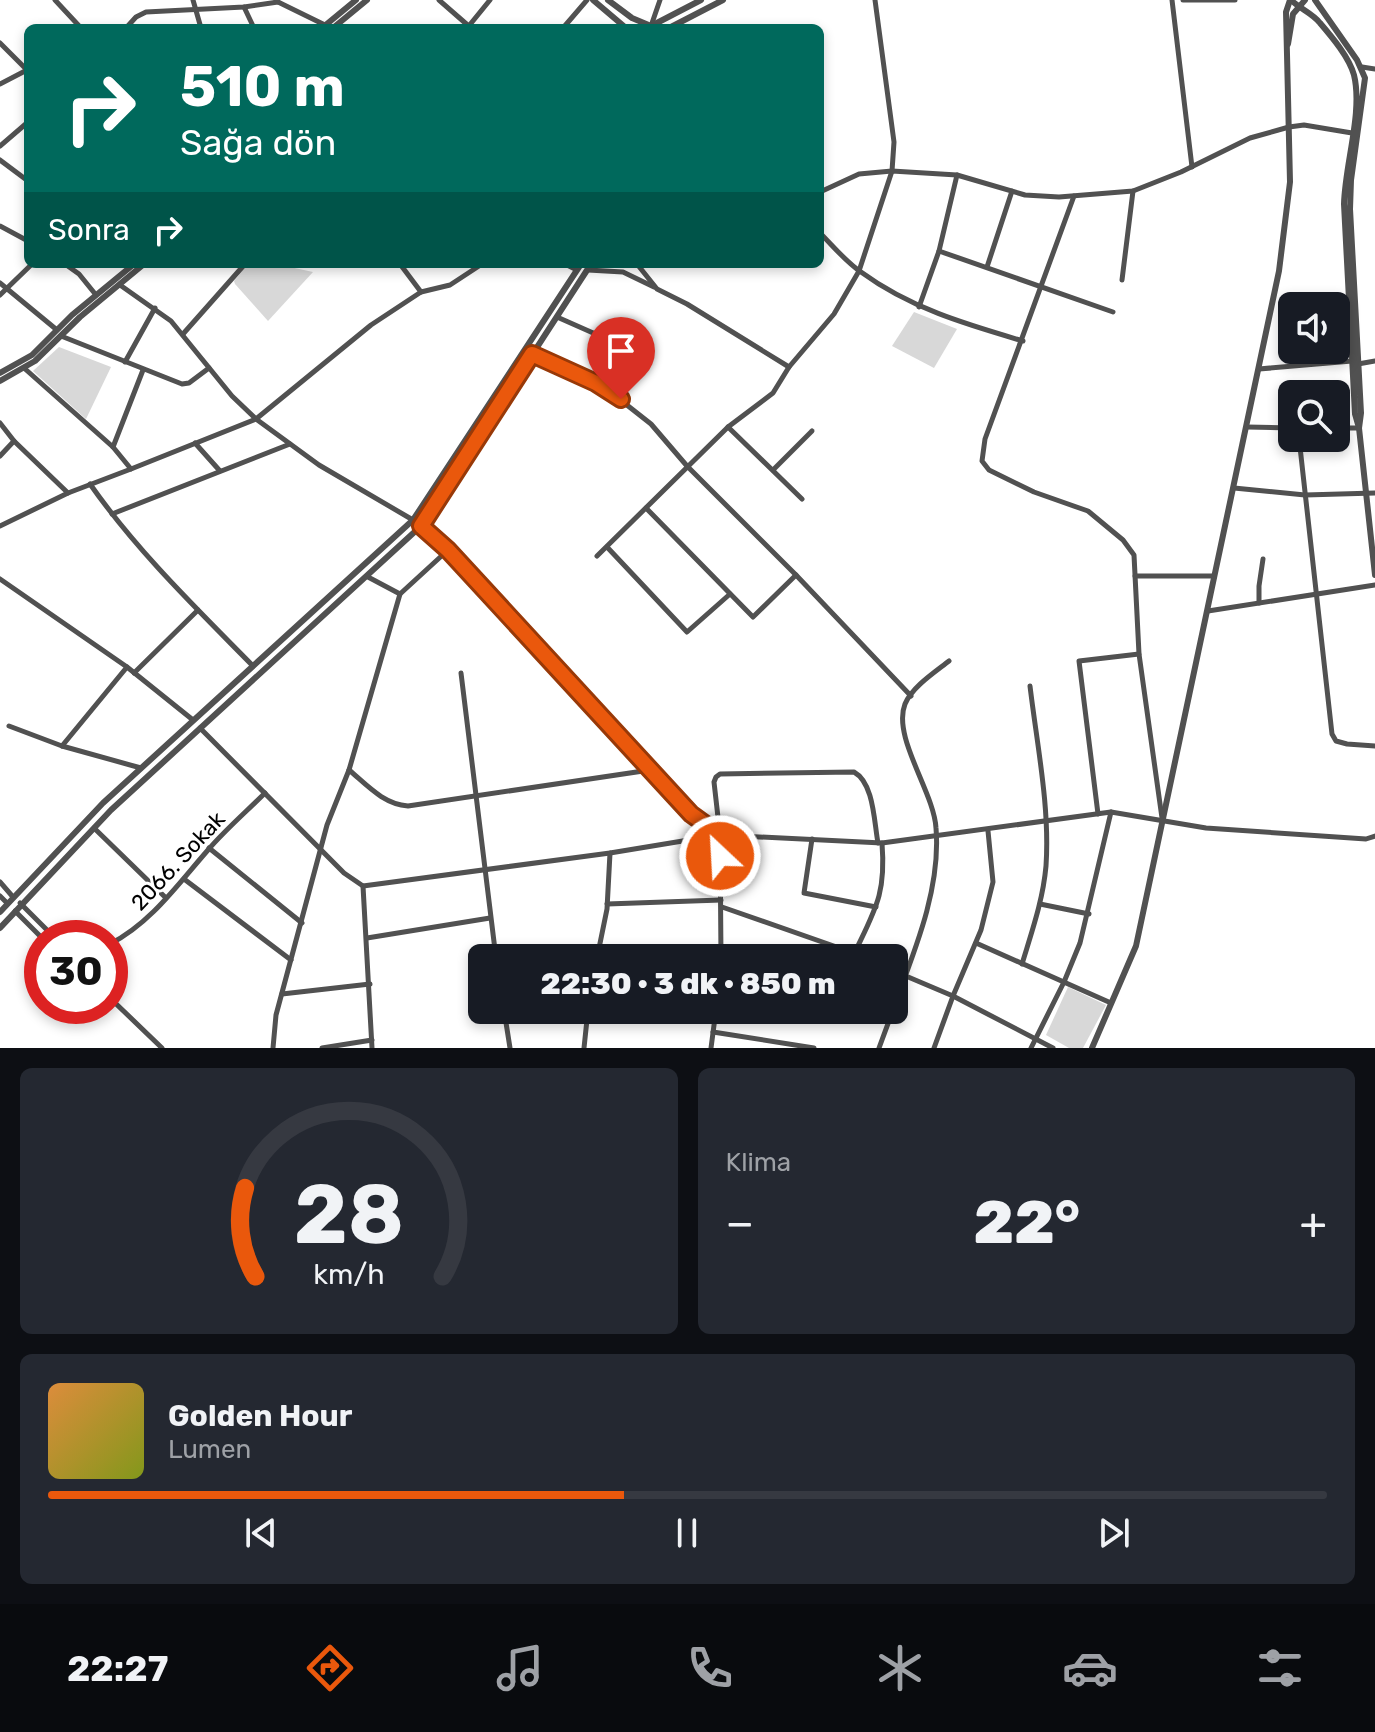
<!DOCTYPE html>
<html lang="tr">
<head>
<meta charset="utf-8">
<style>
  body { margin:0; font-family:Rubik,sans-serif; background:#242831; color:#f1f3f6; height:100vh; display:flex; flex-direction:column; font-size:30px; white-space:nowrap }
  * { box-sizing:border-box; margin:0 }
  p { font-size:26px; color:#9ea1a6 }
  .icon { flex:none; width:44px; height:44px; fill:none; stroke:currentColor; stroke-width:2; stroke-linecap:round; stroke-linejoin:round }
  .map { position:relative; height:1048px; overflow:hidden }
  .side { display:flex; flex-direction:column; gap:20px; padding:20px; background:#0d0f14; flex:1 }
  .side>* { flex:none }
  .top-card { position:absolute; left:24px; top:24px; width:800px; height:244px; border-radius:12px; box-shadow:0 4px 12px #0003; background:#00695c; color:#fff; overflow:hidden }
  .controls { position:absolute; left:1278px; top:292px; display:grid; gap:16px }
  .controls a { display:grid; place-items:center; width:72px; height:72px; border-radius:12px; background:#171b24; box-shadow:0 4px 12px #0003; font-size:40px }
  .speed { position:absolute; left:24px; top:920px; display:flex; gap:16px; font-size:40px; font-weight:700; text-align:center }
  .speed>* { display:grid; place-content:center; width:104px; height:104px; border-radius:50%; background:#171b24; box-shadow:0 4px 12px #0003; line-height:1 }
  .speed .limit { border:12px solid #d22; background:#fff; color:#111 }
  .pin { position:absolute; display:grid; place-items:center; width:68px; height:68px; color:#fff; margin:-82px -34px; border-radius:50% 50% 50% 0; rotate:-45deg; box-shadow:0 0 8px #0007 }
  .pin .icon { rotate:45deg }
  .me { position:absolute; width:88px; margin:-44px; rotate:335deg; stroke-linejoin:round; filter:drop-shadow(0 0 6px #0008) }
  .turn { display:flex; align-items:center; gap:28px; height:168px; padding:0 24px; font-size:36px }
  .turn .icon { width:104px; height:104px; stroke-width:2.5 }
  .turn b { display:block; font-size:56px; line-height:68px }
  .then { display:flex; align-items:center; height:76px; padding:0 24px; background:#0003; gap:16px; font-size:30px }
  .big { font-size:60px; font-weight:800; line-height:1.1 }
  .side .widget { flex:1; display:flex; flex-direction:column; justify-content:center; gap:12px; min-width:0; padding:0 28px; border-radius:12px; background:#242831 }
  .side .dial { align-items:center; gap:0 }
  .dial svg { height:208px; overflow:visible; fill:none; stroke:#363941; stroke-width:7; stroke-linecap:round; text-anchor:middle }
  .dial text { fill:#f1f3f6; stroke:none }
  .song { display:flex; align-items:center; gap:24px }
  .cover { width:96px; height:96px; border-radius:12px; background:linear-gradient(135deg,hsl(30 70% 55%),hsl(70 70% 35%)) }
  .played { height:8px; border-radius:4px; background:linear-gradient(90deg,#ea580c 45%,#363941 45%) }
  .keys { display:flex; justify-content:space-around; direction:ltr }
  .heat { display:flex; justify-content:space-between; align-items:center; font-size:44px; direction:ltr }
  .side .tiles { flex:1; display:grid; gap:20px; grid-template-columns:1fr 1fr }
  .widget:last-child { grid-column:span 2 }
  .trip { position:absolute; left:468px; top:944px; width:440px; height:80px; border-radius:12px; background:#171b24; box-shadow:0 4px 12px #0003; font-weight:800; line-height:80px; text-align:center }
  .menu { display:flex; height:128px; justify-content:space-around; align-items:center; background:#090b0e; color:#9ea1a6 }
  .menu .icon { width:56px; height:56px }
  .menu .current { color:#ea580c }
  .menu b { font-size:36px; color:#f1f3f6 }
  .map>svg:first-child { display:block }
  .green { fill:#d8d8d8 }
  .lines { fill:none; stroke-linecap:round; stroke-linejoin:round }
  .minor { stroke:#515151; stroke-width:5 }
  .tertiary { stroke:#515151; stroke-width:6 }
  .route-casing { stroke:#983908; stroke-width:20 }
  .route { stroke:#ea580c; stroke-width:14 }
  .labels { text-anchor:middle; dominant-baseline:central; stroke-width:6; stroke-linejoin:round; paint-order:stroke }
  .street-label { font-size:22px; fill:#000; stroke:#fff }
</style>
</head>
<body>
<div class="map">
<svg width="1375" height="1048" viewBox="0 0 1375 1048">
  <rect width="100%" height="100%" fill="#fff"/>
  <g class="green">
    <polygon points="248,264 276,264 313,272 268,321 235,284 234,281"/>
    <polygon points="914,312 957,329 934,368 892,346"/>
    <polygon points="59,347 111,367 86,419 33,371"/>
    <polygon points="1068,987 1106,1005 1083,1048 1069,1048 1046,1035"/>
  </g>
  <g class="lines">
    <g class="minor">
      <polyline points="55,0 81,28"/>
      <polyline points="193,0 201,28"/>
      <polyline points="439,0 471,28"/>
      <polyline points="1172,0 1192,167"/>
      <polyline points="1183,0 1235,0"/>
      <polyline points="276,1 325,25"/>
      <polyline points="244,7 254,28"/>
      <polyline points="651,26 660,0"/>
      <polyline points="468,27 490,0"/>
      <polyline points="126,28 136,17 146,12 244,7 278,2"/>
      <polyline points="563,28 587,0"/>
      <polyline points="0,43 28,71"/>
      <polyline points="1362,67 1375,69"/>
      <polyline points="0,84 27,70"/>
      <polyline points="0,146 28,122"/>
      <polyline points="0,160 28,181"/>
      <polyline points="820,192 859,174 892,171 957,175 1025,195 1059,197 1133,191 1181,172 1250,138 1289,127 1304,125 1352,133"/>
      <polyline points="1074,196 985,439 982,461 989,470 1034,492 1088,511 1123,540 1134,555 1139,654 1162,818"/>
      <polyline points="0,226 28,241"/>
      <path d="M820 233C833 246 846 262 861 272 910 308 965 324 1023 341"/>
      <polyline points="939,251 1113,312"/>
      <polyline points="65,264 79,274 96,295"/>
      <polyline points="400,264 421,292"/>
      <polyline points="565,264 577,270"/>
      <polyline points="637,264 657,289 687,304 789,367"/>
      <polyline points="987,267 1012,191"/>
      <polyline points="588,270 623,272 654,287"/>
      <polyline points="1122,280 1133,191"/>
      <polyline points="0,283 57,330"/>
      <polyline points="120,285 171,321 232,396 256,419 319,465 413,520"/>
      <polyline points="0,295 32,264"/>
      <polyline points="919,307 939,251 957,175"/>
      <polyline points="557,317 609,340"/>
      <polyline points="183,334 245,264"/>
      <polyline points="61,336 182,384 189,383 209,368"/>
      <polyline points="532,354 604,387 651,424 687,466 796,575 911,696"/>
      <polyline points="125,362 155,308"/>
      <polyline points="1358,364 1375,361"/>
      <polyline points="24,368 113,447 131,469 256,419 371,325 421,292 450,285 482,264"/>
      <polyline points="1259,369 1352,361"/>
      <polyline points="0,423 14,441 0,456"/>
      <polyline points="728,427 802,499"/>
      <polyline points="1247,427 1292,428"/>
      <polyline points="1336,428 1359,428"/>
      <polyline points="1299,438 1332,734 1336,741 1347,744 1375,746"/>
      <polyline points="14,441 68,493 131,469"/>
      <polyline points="195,443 220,471"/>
      <polyline points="113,447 143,370"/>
      <polyline points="773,470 812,431"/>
      <path d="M90 484C137 551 196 608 253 666"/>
      <polyline points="1234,488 1305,495 1375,493"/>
      <polyline points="646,508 753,617 796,575"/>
      <polyline points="112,514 290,444"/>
      <polyline points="0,526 68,493"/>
      <polyline points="421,526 448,550 691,814 720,835 882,843 1111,812 1206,828 1366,839 1375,836"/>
      <polyline points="607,547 687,632 730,594"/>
      <polyline points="597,556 728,427 773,393 789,367 834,314 859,271 892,171 894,142 875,0"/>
      <polyline points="1135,576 1214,576"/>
      <polyline points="368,577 400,594"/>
      <polyline points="0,579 127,667 193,720"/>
      <polyline points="1259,603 1259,586 1263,559"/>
      <polyline points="1208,611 1375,585"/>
      <polyline points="134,673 198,610"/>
      <polyline points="461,673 496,958"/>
      <polyline points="9,726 62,746 141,768"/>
      <polyline points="200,728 344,873 363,886 610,853 719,835"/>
      <polyline points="62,746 127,667"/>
      <path d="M349 770C367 785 383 804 408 806L650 770"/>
      <polyline points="1098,814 1079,661 1139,654"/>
      <polyline points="94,828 166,898"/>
      <polyline points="812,839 804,893 876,907"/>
      <polyline points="209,848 302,923"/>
      <polyline points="184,879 291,960"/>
      <polyline points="0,882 13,897"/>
      <polyline points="363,886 372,1048"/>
      <polyline points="0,896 7,903"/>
      <polyline points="20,903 55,938"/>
      <polyline points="607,904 721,900"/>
      <polyline points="1040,904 1089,914"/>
      <polyline points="722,907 868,958"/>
      <polyline points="15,911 42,938"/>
      <polyline points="367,938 490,918"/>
      <polyline points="976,943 1111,1003"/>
      <path d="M110 944C151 923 178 884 208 850 225 830 246 812 265 793"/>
      <path d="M855 952C876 908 886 893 882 843"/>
      <polyline points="542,958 598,951"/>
      <polyline points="597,958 607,909 610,853"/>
      <path d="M721 958 720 835 714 782 716 777 720 774 854 772C874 783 874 822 878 843"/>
      <path d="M1022 964C1032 931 1043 900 1046 866 1050 807 1037 745 1030 686"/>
      <polyline points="894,971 953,996 1053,1048"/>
      <polyline points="282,994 370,984"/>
      <polyline points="110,998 162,1048"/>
      <path d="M894 1006C915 950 941 888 936 828 934 792 892 737 905 704 912 687 935 672 949 661"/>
      <polyline points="504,1010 510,1048"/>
      <polyline points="857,1010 889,1019"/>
      <polyline points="713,1032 814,1048"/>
      <polyline points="273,1048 276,1015 327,825 349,770 400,594 448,550"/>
      <polyline points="322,1048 372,1040"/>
      <polyline points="584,1048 588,1010"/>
      <polyline points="711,1048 716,1010"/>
      <polyline points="879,1048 893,1010"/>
      <polyline points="934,1048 953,996 981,930 993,882 988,831"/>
      <polyline points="1031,1048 1064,982 1080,943 1111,812"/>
    </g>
    <g class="tertiary">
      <polyline points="593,0 626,28"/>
      <polyline points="608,0 632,18 651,26 701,0"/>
      <path d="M1291 0C1300 9 1312 13 1320 23 1332 37 1349 57 1354 75 1363 112 1345 164 1344 204L1355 414 1359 428 1361 413 1350 209 1351 180 1365 78 1357 60 1315 0"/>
      <polyline points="322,28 356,0"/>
      <polyline points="333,28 367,0"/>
      <polyline points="669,28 723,0"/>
      <polyline points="1288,44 1293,14 1305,0"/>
      <polyline points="0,373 32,355 72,315 134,264"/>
      <polyline points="0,381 35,361 80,317 144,264"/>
      <polyline points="1359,428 1375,575"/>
      <polyline points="0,912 103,803 413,520 581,264"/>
      <polyline points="0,928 111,810 421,526 591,264"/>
      <polyline points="1092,1048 1136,946 1279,271 1290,182 1286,12 1290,0"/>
    </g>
  </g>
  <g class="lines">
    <g class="route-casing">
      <polyline id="route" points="621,399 596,383 532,354 421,526 448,550 691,814 720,835 720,856"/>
    </g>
    <use href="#route" class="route"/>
  </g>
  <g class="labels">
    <g class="street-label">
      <text transform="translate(178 861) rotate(-47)">2066. Sokak</text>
    </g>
  </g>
</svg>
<div class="controls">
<a><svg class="icon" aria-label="sound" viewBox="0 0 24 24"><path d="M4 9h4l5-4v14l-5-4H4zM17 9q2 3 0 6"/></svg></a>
<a><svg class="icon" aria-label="search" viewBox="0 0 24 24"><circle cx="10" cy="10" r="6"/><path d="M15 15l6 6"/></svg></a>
</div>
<div class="speed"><div class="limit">30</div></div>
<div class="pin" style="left:621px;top:399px;background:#d93025"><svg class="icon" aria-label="arrive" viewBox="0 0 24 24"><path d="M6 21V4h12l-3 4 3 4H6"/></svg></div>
<svg class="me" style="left:720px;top:856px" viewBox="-20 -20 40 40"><circle r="17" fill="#ea580c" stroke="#fff" stroke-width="3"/><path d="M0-11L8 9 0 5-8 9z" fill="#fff"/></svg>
<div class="trip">22:30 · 3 dk · 850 m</div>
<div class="top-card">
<div class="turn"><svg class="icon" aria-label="right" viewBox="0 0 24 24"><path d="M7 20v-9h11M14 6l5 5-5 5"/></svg><div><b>510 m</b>Sağa dön</div></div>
<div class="then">Sonra<svg class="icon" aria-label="right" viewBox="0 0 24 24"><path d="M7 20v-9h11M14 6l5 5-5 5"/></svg></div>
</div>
</div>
<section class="side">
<div class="tiles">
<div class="widget dial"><svg viewBox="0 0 100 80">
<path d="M14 69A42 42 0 1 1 86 69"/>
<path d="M14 69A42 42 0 0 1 10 35" stroke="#ea580c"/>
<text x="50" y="56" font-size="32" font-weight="700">28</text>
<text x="50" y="72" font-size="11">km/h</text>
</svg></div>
<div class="widget"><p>Klima</p>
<div class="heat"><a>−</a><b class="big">22°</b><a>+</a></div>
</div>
<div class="widget">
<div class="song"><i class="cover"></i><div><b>Golden Hour</b><p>Lumen</p></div></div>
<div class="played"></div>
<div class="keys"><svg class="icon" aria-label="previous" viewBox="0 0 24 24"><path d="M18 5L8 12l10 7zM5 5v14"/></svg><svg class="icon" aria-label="pause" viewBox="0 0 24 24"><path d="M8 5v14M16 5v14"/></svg><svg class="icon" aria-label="next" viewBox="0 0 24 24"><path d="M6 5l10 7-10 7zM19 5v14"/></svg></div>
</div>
</div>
</section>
<nav class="menu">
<b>22:27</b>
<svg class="icon current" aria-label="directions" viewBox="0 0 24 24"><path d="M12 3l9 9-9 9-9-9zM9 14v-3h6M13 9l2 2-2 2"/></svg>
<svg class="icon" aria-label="music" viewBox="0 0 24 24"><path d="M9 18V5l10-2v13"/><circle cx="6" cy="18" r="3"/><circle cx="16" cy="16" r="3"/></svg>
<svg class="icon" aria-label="phone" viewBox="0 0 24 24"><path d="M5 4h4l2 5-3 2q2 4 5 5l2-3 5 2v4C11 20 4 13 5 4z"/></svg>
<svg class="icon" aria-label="climate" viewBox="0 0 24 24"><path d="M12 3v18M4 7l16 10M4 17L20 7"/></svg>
<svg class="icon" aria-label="car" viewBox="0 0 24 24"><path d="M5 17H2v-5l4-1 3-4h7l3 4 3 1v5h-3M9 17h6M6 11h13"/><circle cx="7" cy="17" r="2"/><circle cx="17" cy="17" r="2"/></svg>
<svg class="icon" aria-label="filters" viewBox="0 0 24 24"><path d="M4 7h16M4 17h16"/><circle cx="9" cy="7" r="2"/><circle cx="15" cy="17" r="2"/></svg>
</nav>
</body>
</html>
